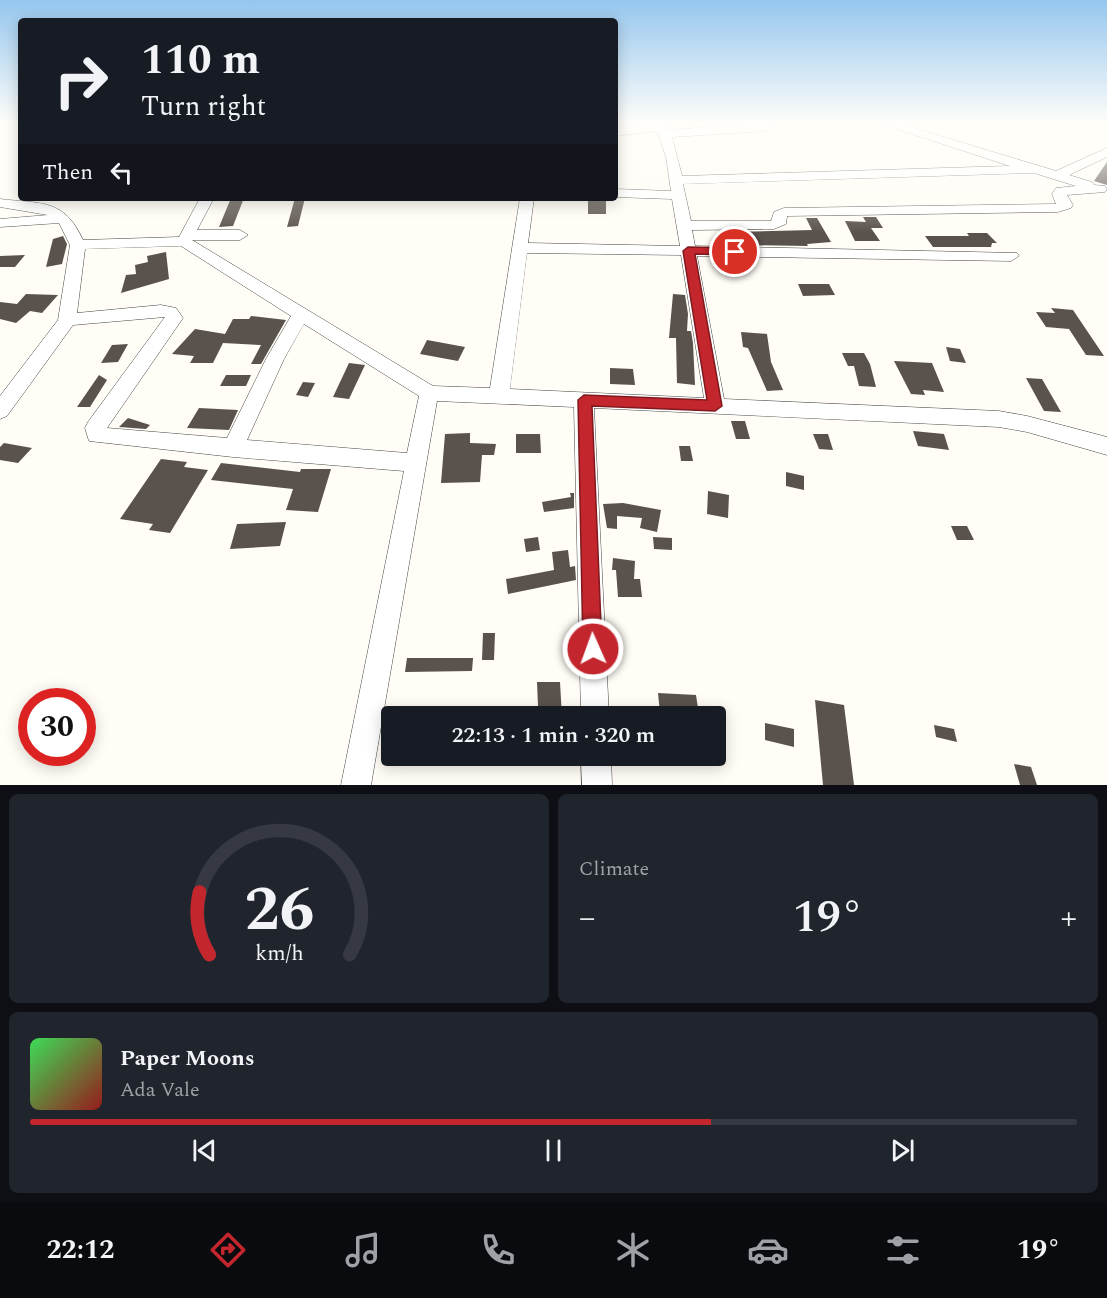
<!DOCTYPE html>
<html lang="en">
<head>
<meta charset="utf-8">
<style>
  body { margin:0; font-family:Spectral,serif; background:#20242c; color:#f1f3f6; height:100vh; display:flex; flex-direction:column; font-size:22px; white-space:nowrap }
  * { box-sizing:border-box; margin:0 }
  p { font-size:20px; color:#9ea1a6 }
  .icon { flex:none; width:33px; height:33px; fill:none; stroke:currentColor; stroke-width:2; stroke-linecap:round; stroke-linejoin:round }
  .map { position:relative; height:785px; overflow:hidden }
  .details { display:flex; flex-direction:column; gap:9px; padding:9px; background:#0d0f14; flex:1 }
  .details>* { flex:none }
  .guide { position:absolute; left:18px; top:18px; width:600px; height:183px; border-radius:6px; box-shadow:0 3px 15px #0003; background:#171b24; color:#f1f3f6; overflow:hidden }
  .speed { position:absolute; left:18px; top:688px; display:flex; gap:12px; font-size:30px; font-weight:700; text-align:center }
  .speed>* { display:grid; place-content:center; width:78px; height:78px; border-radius:50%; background:#171b24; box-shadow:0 3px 15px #0003; line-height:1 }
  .speed .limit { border:9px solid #d22; background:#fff; color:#111 }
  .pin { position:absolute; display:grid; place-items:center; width:51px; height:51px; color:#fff; margin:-26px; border:3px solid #fff; border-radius:50%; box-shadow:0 2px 6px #0007 }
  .me { position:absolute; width:66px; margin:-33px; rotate:358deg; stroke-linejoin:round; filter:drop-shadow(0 0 4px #0008) }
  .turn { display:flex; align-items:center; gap:21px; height:126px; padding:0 24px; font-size:27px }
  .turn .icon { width:78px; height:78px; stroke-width:2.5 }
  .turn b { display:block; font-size:42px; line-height:51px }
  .then { display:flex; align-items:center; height:57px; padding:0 24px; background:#0003; gap:12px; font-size:22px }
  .big { font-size:45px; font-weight:600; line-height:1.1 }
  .details .tile { flex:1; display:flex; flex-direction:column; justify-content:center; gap:9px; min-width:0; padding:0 21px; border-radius:9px; background:#20242c }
  .details .dial { align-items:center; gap:0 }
  .dial svg { height:156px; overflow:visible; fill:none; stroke:#363941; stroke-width:7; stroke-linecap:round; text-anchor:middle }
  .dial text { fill:#f1f3f6; stroke:none }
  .song { display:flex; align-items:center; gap:18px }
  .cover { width:72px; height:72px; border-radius:9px; background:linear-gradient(135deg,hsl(130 70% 55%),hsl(0 70% 35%)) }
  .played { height:6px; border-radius:3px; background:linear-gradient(90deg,#c4262e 65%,#363941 65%) }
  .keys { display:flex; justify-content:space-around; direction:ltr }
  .heat { display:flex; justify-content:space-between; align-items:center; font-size:33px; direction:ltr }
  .details .tiles { flex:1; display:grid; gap:9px; grid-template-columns:1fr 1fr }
  .tile:last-child { grid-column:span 2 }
  .trip { position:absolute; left:381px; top:706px; width:345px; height:60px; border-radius:6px; background:#171b24; box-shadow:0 3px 15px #0003; font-weight:600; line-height:60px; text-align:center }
  .tab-bar { display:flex; height:96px; justify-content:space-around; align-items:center; background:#090b0e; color:#9ea1a6 }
  .tab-bar .icon { width:42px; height:42px }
  .tab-bar .current { color:#c4262e }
  .tab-bar b { font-size:27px; color:#f1f3f6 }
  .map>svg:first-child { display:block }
  .building { fill:#5a524d }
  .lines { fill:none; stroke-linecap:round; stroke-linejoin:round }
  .minor-casing { stroke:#444; stroke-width:1 }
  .minor { fill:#fff; fill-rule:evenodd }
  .route { fill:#c4262e; stroke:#7f191e; stroke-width:1.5 }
</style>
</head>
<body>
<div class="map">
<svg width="1107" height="785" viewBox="0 0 1107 785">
  <rect width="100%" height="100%" fill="#fffdf5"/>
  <g class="building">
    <polygon points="1107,162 1107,185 1094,181"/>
    <polygon points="231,198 244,198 233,226 219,227"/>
    <polygon points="295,198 305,198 298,226 287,227"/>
    <rect x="588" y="198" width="18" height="16"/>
    <polygon points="863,217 876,217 883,228 871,228 880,241 855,241 845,221 866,222"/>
    <polygon points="806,218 817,218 831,242 807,244 808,246 735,245 730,232 812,230"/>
    <polygon points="967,233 987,233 997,243 992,243 991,247 933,247 925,236 969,236"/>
    <polygon points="63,236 67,244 62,264 46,267 53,239"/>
    <polygon points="166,252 169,279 121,293 126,275 136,274 135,265 148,262 147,256"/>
    <polygon points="25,255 15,267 0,267 0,256"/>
    <polygon points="798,284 829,284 835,295 803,296"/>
    <polygon points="26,294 58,295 42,313 30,311 16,323 0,319 0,302 17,304"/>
    <polygon points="673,294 685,295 688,314 687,331 691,331 693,343 695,385 677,383 676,338 669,338"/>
    <polygon points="1051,308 1073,310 1104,356 1086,355 1069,329 1046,327 1036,312 1055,313"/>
    <polygon points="251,316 286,320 261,364 251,364 261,345 223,343 213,363 190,363 194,356 172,354 195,329 225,334 233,319 249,319"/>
    <polygon points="741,332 767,334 771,362 783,390 767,391 748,348 743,347"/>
    <polygon points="427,340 465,347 458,361 420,354"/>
    <polygon points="128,344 118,362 101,363 112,345"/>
    <polygon points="946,347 960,349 966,363 950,361"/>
    <polygon points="842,353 864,353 870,364 876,387 859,386 854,366 848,366"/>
    <polygon points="894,361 932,363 944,392 923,390 925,395 911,394"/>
    <polygon points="349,363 365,365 349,399 333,397"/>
    <polygon points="610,368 633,369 635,385 610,384"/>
    <polygon points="99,375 107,380 90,407 77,407"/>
    <polygon points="226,375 251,375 246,386 220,386"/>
    <polygon points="1026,378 1042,379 1061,412 1044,411"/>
    <polygon points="303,382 315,383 308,397 296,395"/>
    <polygon points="199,408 238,410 229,430 187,428"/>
    <polygon points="128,418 150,425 146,429 119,427"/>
    <polygon points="731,421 745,421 750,439 736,439"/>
    <polygon points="913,431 944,434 949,450 918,446"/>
    <polygon points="470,433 470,443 496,444 494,455 482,455 480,482 441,483 445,434"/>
    <polygon points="516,434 540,434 541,453 516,453"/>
    <polygon points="813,434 828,434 833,450 819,449"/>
    <polygon points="4,443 32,448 18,463 0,460 0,447"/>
    <polygon points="679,446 690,446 693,461 681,461"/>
    <polygon points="161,459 187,462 184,467 208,470 170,533 149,530 153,524 120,519"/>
    <polygon points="221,463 300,472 301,469 331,469 318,512 286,510 293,489 211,480"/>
    <polygon points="786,472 804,476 804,490 786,486"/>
    <polygon points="708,491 729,495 728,518 707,514"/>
    <polygon points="570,493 574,493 574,508 544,512 542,502 571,497"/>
    <polygon points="623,503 661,510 657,532 640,528 642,518 617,516 617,529 607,528 603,504"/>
    <polygon points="286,522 280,546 230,549 237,524"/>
    <polygon points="951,526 967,526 974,540 957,540"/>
    <polygon points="538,537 540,550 526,552 524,539"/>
    <polygon points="653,537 672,538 672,550 654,549"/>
    <polygon points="568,550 570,567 575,566 576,580 508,594 506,579 554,570 552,552"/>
    <polygon points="613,558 635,561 634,579 640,579 642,597 618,597 616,570 612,570"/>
    <polygon points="483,633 495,633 494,660 482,660"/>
    <polygon points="407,658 473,658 472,671 405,672"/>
    <polygon points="537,682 560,682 562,717 543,717 542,706 538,706"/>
    <polygon points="658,693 696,695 699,715 660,713"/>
    <polygon points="815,700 844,705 854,785 823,785"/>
    <polygon points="765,723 794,729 794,747 765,740"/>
    <polygon points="934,725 954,729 957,742 936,737"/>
    <polygon points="1014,764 1031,767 1037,785 1020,785"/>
  </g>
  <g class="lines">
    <g class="minor-casing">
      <g id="minor">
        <path d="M651 123H663L668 130 766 123 772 127 766 131 672 137 682 176 1010 166 878 123H897L1056 171 1107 148V157L1069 175 1092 182 1094 185 1105 186 1107 189 1105 192 1067 195 1073 205 1071 208 1058 212 787 216 786 224 774 229 692 230 695 246 1017 253 1019 256 1011 261 697 256 724 399 999 411 1027 416 1107 437V455L1027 432 999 427 594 408 609 717H581L574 407 437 401 371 785H341L404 471 233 457 89 441 85 428 88 422 165 317 73 325 7 416 0 419V396L58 320 70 245 59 223 0 227V219L48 215 0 207V199C41 204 64 198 83 240L179 237 200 198H214L197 230H240L248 235 240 240H192L433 386 490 388 520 198H534L528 243 680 246 672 199 615 197V189L671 191 666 157 657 131 615 136V128ZM1034 173 1076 186 1056 188 1052 194 1056 204 784 208 774 212 771 221H691L683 184ZM181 246 291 316 266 359 227 438 107 428 183 318 176 308 161 305 77 313 85 249ZM527 253 681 255 704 398 510 389ZM304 324 419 396 407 453 247 440 284 359Z"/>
        <polygon points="581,756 611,756 612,785 582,785"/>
      </g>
    </g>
    <use href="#minor" class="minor"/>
  </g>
  <linearGradient id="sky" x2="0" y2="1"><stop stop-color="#95c6ee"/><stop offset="0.53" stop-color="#fffefa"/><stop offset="1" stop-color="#fffefa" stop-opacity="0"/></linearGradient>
  <rect width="1107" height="233" fill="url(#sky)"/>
  <polygon class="route" points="688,247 735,248 740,252 735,255 695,254 722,406 715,411 592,406 602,649 599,656 593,658 586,656 583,649 578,400 584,395 707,400 683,251"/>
</svg>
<div class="speed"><div class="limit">30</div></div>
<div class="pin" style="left:735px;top:252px;background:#d93025"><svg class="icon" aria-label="arrive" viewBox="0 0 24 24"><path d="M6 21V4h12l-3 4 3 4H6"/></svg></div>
<svg class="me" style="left:593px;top:649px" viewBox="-20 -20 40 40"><circle r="17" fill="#c4262e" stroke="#fff" stroke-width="3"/><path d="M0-11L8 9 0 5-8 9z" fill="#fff"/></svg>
<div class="trip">22:13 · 1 min · 320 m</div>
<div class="guide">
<div class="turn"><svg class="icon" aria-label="right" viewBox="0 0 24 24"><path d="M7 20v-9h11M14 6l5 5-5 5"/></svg><div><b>110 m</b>Turn right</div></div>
<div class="then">Then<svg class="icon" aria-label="left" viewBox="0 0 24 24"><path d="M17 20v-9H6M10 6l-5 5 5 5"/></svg></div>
</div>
</div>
<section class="details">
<div class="tiles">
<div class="tile dial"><svg viewBox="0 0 100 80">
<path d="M14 69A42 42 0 1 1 86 69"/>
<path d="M14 69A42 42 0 0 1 9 37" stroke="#c4262e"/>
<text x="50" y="56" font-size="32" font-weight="700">26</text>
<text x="50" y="72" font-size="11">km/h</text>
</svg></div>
<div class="tile"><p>Climate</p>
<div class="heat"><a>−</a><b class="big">19°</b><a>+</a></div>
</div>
<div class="tile">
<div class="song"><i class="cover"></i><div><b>Paper Moons</b><p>Ada Vale</p></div></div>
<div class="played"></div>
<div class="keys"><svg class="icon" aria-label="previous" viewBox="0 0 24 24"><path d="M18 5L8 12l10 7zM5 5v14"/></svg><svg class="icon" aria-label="pause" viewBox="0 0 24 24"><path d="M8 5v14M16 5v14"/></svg><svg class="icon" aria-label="next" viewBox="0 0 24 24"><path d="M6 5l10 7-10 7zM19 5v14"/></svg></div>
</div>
</div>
</section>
<nav class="tab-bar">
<b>22:12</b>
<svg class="icon current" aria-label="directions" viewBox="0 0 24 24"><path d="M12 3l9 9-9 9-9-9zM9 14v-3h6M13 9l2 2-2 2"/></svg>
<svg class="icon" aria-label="music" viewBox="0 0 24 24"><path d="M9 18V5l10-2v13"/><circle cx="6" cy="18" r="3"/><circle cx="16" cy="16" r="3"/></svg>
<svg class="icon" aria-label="phone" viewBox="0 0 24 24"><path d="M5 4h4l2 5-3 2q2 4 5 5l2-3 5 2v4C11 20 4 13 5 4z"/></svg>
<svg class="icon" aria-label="climate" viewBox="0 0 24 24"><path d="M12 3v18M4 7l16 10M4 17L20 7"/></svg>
<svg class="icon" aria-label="car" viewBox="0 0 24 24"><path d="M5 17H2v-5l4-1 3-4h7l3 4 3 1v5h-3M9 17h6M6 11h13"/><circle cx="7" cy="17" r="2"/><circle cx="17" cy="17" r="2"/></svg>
<svg class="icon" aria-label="filters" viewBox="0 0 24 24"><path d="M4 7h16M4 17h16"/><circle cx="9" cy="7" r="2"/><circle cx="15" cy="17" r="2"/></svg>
<b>19°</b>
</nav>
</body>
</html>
